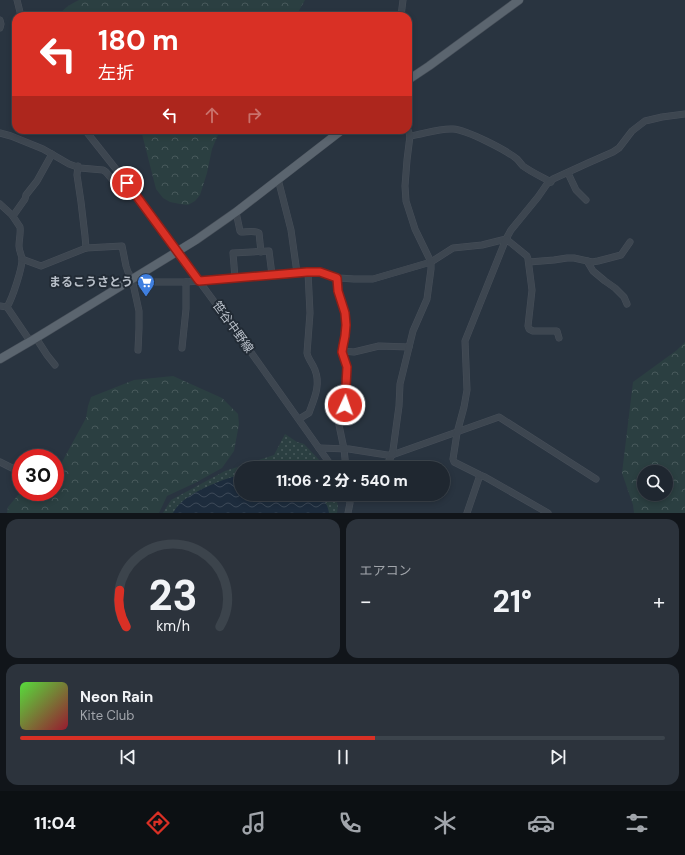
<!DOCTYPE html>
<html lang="ja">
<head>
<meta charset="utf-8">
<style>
  body { margin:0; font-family:"DM Sans","Noto Sans JP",sans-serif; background:#2c333c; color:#f1f3f6; height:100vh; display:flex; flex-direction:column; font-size:15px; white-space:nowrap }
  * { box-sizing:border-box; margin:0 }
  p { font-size:13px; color:#a1a5ab }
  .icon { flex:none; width:22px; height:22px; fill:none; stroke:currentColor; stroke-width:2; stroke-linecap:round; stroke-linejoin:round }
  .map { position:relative; height:513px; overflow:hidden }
  .side { display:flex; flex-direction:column; gap:6px; padding:6px; background:#11151a; flex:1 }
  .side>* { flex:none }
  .hud { position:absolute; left:12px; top:12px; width:400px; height:122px; border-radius:12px; box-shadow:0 2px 6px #0003,0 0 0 1px #3c444c; background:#d93025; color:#fff; overflow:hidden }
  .buttons { position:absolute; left:637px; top:465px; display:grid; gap:8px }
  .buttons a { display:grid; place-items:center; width:36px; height:36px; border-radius:50%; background:#1f2730; box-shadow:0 2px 6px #0003,0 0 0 1px #3c444c; font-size:20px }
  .speed { position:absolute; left:12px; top:449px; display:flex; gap:8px; font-size:20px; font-weight:700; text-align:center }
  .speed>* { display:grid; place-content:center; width:52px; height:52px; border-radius:50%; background:#1f2730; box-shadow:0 2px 6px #0003,0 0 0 1px #3c444c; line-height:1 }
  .speed .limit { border:6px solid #d22; background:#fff; color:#111 }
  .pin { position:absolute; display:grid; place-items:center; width:34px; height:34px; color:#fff; margin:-17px; border:2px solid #fff; border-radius:50%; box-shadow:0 1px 4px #0007 }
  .me { position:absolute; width:44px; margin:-22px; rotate:3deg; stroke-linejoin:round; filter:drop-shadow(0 0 3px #0008) }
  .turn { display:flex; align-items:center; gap:14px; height:84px; padding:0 20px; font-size:18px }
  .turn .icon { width:52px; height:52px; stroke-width:2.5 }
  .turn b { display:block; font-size:28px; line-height:34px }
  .lanes { display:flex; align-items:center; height:38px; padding:0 20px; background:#0003; justify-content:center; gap:20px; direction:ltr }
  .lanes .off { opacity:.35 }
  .big { font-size:30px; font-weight:800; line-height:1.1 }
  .side .card { flex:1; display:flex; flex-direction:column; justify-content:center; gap:6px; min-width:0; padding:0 14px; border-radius:12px; background:#2c333c }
  .side .dial { align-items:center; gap:0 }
  .dial svg { height:104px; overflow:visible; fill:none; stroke:#3c444c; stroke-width:7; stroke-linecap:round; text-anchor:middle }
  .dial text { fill:#f1f3f6; stroke:none }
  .song { display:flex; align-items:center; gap:12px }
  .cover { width:48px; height:48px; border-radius:6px; background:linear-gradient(135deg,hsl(110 70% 55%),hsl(350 70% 35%)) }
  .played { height:4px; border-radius:2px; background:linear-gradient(90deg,#d93025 55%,#3c444c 55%) }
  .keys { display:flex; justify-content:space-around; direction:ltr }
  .heat { display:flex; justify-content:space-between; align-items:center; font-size:22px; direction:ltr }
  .side .tiles { flex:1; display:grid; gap:6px; grid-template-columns:1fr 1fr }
  .card:last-child { grid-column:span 2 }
  .trip { position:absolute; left:234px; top:461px; width:216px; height:40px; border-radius:20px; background:#1f2730; box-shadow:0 2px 6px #0003,0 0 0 1px #3c444c; font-weight:800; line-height:40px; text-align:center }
  .dock { display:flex; height:64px; justify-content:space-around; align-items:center; background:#0c1013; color:#a1a5ab }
  .dock .icon { width:28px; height:28px }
  .dock .active { color:#d93025 }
  .dock b { font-size:18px; color:#f1f3f6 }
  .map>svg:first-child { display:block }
  .forest { fill:url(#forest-crowns); fill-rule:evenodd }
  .park { fill:url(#park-dots) }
  .water { fill:url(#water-waves) }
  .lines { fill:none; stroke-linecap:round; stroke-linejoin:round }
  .minor-casing { stroke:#474f59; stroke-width:7 }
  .major-casing { stroke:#474f59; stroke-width:9 }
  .minor { stroke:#3d4650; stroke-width:6 }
  .major { stroke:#5b656f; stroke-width:8 }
  .route-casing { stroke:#8d1f18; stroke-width:10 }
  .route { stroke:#d93025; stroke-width:7 }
  .labels { text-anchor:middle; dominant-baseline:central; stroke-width:4; stroke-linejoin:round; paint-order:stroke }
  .poi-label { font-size:12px; font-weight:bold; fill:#bac1ca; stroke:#222b35; text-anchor:end }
  .street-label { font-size:12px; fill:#bac1ca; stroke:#222b35 }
</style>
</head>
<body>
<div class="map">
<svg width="685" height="513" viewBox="0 0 685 513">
  <defs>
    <pattern id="forest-crowns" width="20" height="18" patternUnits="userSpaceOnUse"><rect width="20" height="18" fill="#2b3f41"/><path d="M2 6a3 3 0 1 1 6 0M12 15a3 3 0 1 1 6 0" fill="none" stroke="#48595b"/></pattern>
    <pattern id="park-dots" width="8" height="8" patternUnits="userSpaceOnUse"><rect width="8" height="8" fill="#2b3f41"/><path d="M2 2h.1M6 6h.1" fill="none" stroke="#48595b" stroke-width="1.8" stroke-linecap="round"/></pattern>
    <pattern id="water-waves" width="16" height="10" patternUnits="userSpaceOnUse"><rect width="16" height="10" fill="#1d2c3d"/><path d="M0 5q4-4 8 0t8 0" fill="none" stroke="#3c4958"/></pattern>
  </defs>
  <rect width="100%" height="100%" fill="#293440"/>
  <g class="forest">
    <path d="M79 0H305L296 16H59C63 8 71 4 79 0Z"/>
    <polygon points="141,130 220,130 212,149 207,173 200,195 195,201 188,205 180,204 170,202 163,198 156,189"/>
    <path d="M685 342V513H634L633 505 622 473 633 382 677 350ZM644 472H666V494H644Z"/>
    <polygon points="173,376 222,398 238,414 239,424 234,451 222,468 195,483 167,496 159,513 7,513 8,507 18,495 25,492 55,492 55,470 62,462 86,418 88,406 91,397 134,380"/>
  </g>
  <polygon class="park" points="285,434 297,442 304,444 323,464 325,468 241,468 241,494 335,494 338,506 337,513 163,513 171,500 225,471 274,455"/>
  <path class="water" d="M241 474V494H315C324 500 327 502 329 513H173C183 493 220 481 241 474Z"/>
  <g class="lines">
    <g class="minor-casing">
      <g id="minor">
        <polyline points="17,0 21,16"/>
        <polyline points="401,16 403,0"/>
        <polyline points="0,20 1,24 0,28"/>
        <polyline points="85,130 127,183 238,334 333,468"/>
        <polyline points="0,133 11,136 43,149 69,164 80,168 103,170 106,172 116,184 120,187 127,183"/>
        <path d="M410 136C424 134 439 128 453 129 467 130 506 150 517 159 519 161 521 164 523 166 531 172 542 177 551 182"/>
        <polyline points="78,166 77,175 81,202 85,236 86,248"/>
        <polyline points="568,173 576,190 586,200"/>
        <polyline points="278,179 291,230 297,273"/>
        <path d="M0 204 12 215 20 227C21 233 19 239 19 246 19 250 21 254 22 258 23 267 12 299 7 307L0 306"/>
        <path d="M236 212 240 231 241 232C247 232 254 230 259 233L261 252"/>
        <polyline points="13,216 25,199 26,195 37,181 52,154"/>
        <polyline points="22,259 41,266 86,248 122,246 126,266 128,272 132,279 139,311 139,328 138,350"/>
        <polyline points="587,261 593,271 605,281 615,288 624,297 627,304"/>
        <polyline points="529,262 554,260 567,258 574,258 592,262 598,261 621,255 630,242"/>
        <polyline points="137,276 143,281 151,282 186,282 284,275 307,272 320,272 339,278 354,279 373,279 431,262 453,248 482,245 506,239 511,230 538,197 547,184 553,179 588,163 613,152 619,148 632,131 645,121 662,117 685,114"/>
        <polyline points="235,278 233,253 269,251 272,275"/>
        <polyline points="337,278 338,291 345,313 346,325 345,336 342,352 347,367 345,411 339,425 344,449 346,468"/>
        <polyline points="7,307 30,341"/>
        <polyline points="36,338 47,355 55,365"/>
        <polyline points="182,348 186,309 186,282"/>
        <polyline points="342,351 354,352 379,346 409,347"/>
        <path d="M299 419 309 413C314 399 321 385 315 370 313 364 308 359 307 353L310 313 308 272"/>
        <polyline points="319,448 349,449 387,455 392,455 499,417 596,479"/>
        <polyline points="0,462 12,468 21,467"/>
        <polyline points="385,468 392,455 393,450 399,406 400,384 413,331 427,299 431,269 431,262 415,229 406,201 405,186 407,160 410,136 408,130"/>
        <polyline points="348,513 350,503 348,494"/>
        <polyline points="467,513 480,475"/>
        <polyline points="548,513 485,477 480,475 454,462 453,459 457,433 464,407 467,390 465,341 506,239 527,256 528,259 532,290 528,326 529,329 533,331 557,331 559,338"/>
      </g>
    </g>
    <g class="major-casing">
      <g id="major">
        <polyline points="408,80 429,66 519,0"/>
        <polyline points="0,359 36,338 196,240 236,212 342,130"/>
      </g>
    </g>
    <use href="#minor" class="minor"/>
    <use href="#major" class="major"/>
  </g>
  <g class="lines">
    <g class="route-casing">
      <polyline id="route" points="127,183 199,281 284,274 307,272 320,272 337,278 338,291 345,313 346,325 345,336 343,346 342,352 347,367 345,405"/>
    </g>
    <use href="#route" class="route"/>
  </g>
  <defs>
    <g id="supermarket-pin" transform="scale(0.9)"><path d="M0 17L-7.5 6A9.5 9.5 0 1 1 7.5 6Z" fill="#3f7fe0" stroke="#222b35"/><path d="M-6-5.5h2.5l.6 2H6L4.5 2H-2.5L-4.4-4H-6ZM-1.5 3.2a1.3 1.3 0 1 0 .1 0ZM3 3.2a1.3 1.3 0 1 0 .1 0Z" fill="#fff"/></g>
  </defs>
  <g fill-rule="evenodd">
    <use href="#supermarket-pin" x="146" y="282"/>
  </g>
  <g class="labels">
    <g class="poi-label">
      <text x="133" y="282">まるこうさとう</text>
    </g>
    <g class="street-label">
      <text transform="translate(233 327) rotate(54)">笹谷中野線</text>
    </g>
  </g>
</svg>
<div class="buttons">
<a><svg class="icon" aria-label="search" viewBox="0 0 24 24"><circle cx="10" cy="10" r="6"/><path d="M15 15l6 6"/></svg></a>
</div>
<div class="speed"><div class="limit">30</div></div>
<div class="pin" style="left:127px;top:183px;background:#d93025"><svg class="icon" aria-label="arrive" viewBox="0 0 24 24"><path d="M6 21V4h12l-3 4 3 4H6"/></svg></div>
<svg class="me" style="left:345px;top:405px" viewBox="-20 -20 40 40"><circle r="17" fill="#d93025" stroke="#fff" stroke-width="3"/><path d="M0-11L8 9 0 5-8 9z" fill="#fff"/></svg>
<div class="trip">11:06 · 2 分 · 540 m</div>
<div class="hud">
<div class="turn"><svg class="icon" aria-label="left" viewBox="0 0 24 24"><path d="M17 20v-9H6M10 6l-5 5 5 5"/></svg><div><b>180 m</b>左折</div></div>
<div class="lanes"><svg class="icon" aria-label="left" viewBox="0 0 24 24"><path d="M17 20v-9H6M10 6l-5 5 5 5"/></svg><svg class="icon off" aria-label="ahead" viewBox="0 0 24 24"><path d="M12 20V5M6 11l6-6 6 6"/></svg><svg class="icon off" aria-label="right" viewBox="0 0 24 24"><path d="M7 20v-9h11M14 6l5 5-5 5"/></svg></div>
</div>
</div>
<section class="side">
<div class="tiles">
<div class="card dial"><svg viewBox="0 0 100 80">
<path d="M14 69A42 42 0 1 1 86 69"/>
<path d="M14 69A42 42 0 0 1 9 41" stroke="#d93025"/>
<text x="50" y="56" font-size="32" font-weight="700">23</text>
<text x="50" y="72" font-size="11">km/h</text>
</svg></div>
<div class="card"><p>エアコン</p>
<div class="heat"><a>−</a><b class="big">21°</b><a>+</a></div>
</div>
<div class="card">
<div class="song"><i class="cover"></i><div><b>Neon Rain</b><p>Kite Club</p></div></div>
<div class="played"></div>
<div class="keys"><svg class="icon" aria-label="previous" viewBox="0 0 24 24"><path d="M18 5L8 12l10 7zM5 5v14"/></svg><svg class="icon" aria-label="pause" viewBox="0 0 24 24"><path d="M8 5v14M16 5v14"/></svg><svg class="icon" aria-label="next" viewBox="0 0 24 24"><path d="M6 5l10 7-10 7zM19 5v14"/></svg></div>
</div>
</div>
</section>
<nav class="dock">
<b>11:04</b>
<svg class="icon active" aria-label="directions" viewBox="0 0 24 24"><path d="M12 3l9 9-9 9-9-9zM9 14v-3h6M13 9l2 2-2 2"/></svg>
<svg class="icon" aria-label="music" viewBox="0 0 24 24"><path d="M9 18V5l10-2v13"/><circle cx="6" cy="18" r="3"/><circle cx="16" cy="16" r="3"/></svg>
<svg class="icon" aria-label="phone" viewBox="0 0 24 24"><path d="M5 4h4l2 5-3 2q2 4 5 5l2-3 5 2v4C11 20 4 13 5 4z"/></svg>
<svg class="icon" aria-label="climate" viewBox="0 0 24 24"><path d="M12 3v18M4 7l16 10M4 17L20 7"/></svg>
<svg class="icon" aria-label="car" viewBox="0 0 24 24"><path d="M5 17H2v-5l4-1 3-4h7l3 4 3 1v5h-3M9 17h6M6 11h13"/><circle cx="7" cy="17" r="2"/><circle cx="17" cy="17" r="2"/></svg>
<svg class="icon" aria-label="filters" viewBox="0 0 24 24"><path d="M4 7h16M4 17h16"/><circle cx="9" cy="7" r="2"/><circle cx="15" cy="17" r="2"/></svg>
</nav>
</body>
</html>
